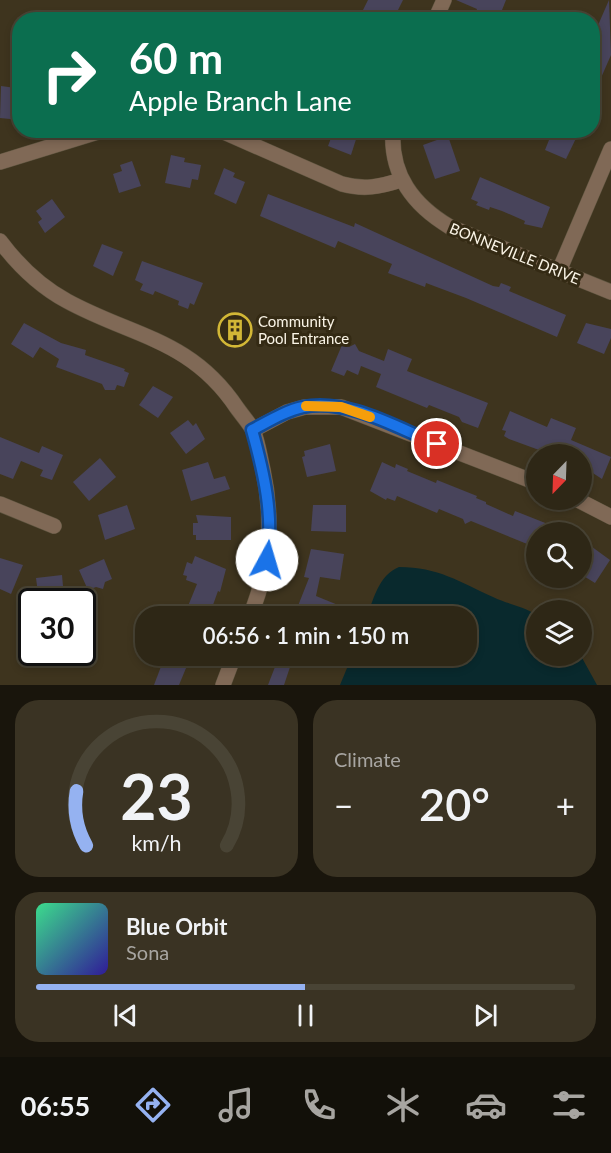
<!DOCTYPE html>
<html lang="en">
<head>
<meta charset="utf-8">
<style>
  body { margin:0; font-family:Lato,sans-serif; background:#3a3323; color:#f1f3f6; height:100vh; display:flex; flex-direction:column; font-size:22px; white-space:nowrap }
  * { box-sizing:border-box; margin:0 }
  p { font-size:20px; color:#a7a5a1 }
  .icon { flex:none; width:33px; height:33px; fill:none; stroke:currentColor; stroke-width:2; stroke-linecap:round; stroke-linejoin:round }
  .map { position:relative; height:685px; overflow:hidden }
  .details { display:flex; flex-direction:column; gap:15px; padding:15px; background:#19150c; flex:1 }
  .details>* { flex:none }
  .banner { position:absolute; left:12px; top:12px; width:588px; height:126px; border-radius:24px; box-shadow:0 3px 9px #0003,0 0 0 2px #494435; background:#0b6e4f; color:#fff; overflow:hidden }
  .needle { width:39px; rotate:203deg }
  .controls { position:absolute; left:526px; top:444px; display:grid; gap:12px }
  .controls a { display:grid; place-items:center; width:66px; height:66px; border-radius:50%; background:#2e2716; box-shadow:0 3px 9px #0003,0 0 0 2px #494435; font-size:30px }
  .speed { position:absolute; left:18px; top:588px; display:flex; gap:12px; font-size:30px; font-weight:700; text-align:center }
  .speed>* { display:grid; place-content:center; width:78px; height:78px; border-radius:50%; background:#2e2716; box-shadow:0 3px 9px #0003,0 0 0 2px #494435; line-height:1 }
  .speed .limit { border:3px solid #111; border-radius:9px; background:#fff; color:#111 }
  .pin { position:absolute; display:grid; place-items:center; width:51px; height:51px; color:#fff; margin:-26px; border:3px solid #fff; border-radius:50%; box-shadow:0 2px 6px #0007 }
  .me { position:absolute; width:66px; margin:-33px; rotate:6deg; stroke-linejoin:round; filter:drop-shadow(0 0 4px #0008) }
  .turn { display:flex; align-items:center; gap:21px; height:126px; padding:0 18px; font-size:27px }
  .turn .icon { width:78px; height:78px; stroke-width:2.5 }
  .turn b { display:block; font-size:42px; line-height:51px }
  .big { font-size:45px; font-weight:600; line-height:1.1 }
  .details .widget { flex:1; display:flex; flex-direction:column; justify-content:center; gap:9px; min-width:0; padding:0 21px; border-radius:24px; background:#3a3323 }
  .details .dial { align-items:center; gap:0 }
  .dial svg { height:156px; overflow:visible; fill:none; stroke:#494435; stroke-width:7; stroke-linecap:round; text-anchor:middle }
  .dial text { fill:#f1f3f6; stroke:none }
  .song { display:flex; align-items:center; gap:18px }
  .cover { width:72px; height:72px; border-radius:9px; background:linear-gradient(135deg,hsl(150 70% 55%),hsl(250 70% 35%)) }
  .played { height:6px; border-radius:3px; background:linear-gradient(90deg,#95b2f1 50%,#494435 50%) }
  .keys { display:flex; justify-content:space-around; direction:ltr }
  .heat { display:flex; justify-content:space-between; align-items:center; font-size:33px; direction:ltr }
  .details .tiles { flex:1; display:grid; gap:15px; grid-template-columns:1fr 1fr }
  .widget:last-child { grid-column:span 2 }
  .trip { position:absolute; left:135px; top:606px; width:342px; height:60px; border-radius:24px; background:#2e2716; box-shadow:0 3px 9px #0003,0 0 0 2px #494435; font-weight:600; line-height:60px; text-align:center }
  .menu { display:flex; height:96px; justify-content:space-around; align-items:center; background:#121009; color:#a7a5a1 }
  .menu .icon { width:42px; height:42px }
  .menu .current { color:#95b2f1 }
  .menu b { font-size:27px; color:#f1f3f6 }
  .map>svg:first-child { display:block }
  .water { fill:#09292d }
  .building { fill:#48445b }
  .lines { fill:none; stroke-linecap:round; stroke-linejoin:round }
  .minor-casing { stroke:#5c533e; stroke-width:16 }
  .minor { stroke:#806956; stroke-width:15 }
  .route-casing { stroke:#114b97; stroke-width:15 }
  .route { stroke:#1a73e8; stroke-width:10 }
  .slow { stroke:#f59e0b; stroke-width:10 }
  .labels { text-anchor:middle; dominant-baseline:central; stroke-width:6; stroke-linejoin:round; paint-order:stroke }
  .street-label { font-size:15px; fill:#faf4e6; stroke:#342a14 }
  .poi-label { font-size:15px; fill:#faf4e6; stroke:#342a14; text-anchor:start }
</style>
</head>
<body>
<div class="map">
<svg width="611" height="685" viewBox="0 0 611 685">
  <rect width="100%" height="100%" fill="#3e341e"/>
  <path class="water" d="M399 567C438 567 460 582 493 597 507 604 523 606 537 615V656H581L597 685H340L352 656H466V616H367C374 598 379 575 399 567Z"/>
  <g class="building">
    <polygon points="368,0 403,0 393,20 379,20 369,16 370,13 363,10"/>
    <polygon points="456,0 506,0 498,20 473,20 477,9"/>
    <polygon points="609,0 611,55 593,96 592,39"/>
    <polygon points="1,86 16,88 15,94 20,94 20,120 0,118"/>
    <polygon points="334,130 359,130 351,155 328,146"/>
    <polygon points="553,130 580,130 566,159 545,150"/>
    <polygon points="448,136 460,171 435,179 423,145"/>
    <polygon points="171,155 185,158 184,162 201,165 198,180 192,179 190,188 165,183"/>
    <polygon points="132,161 141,186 119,193 113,174 122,171 120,165"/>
    <polygon points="224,168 235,173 233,177 245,182 236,204 214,194"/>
    <polygon points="480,177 550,207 542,228 524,224 525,221 502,211 490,207 489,210 476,205 478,202 471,199"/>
    <polygon points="268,194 354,227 355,223 493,286 499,287 501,283 511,287 509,291 566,315 557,337 466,298 426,283 425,287 388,273 392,264 338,241 335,248 260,216"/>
    <polygon points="52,199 65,217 45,233 38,222 42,219 36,211"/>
    <polygon points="102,244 123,252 113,276 93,266"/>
    <polygon points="142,261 203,283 194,305 190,303 188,309 178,305 179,301 155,291 153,295 140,290 143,284 135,280"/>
    <polygon points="226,317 251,327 244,344 218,334"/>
    <polygon points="24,323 61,343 86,350 85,355 125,369 124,371 129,373 124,387 117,385 115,390 105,390 102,384 56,367 59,359 40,347 33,358 11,344"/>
    <polygon points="586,323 611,329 611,338 604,354 577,343"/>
    <polygon points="355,344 359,351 384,361 388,349 412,359 407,371 488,403 478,428 462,422 459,417 429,405 427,408 376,387 381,374 361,366 358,375 347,370 344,376 331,371 342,345 349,347"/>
    <polygon points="153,386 173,397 158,418 139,405"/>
    <polygon points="510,411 547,427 551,418 576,428 571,440 611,457 602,479 582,466 582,454 550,454 509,439 504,436 506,431 502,430"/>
    <polygon points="188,420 193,426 196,423 205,439 186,454 170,433"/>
    <polygon points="0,437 39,453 42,446 63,455 52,480 40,476 43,470 21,461 13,479 0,474"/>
    <polygon points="330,444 336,471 307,477 302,457 305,456 304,451"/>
    <polygon points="100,458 116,477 89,501 73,482"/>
    <polygon points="208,462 214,479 225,476 230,489 191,501 182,470"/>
    <polygon points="382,462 395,468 396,464 408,469 407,471 436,483 437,480 477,496 476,498 486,502 486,504 513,516 515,511 568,532 537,532 537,548 471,521 465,524 463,519 439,509 437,513 397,496 395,501 387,498 386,500 370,491"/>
    <polygon points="127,505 135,529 105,540 98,515"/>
    <polygon points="313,505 346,505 346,532 311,531"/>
    <polygon points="196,515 231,517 231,540 196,540 196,535 193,535 193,523 198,523"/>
    <polygon points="588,544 610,560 595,583 582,575 582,553"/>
    <polygon points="311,549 344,554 340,580 320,577 316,596 338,605 334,616 294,616 309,578 304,577"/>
    <polygon points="195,556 226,569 220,592 218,591 209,616 184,616 197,584 186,580 187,576 183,575 187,562 192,564"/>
    <polygon points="0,558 23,565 11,594 0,589"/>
    <polygon points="104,559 112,579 105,582 103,589 96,587 88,590 79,570"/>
    <polygon points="62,575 64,597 55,598 53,602 39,601 36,578"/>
    <polygon points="165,656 191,656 179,685 154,685"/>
    <polygon points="272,656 308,656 303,668 291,664 284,685 268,685 278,659"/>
  </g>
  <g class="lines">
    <g class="minor-casing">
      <g id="minor">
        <polyline points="435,20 444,0"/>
        <path d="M219 130 342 184C364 190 379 187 401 180"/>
        <path d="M393 130C390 175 413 205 450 227L611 292"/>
        <polyline points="0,162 104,130"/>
        <path d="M0 241C18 265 41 287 67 301 133 337 191 339 237 408 242 415 249 423 253 430 258 442 260 457 263 470 274 521 270 568 250 616"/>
        <polyline points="559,271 611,149"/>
        <polyline points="253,430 287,412 305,407 341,407 537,483"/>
        <polyline points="578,500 611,517"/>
        <polyline points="0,504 54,526"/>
        <polyline points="223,685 234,656"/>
      </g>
    </g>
    <use href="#minor" class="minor"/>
  </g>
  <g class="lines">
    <g class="route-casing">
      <path id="route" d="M267 560C274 516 264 473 252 430 269 421 285 411 303 407 348 398 397 428 437 444"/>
    </g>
    <use href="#route" class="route"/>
    <polyline class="slow" points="306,406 341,407 370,417"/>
  </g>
  <defs>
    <g id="building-ring" transform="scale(1.725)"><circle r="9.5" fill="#342a14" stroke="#d2b736" stroke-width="1.5"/><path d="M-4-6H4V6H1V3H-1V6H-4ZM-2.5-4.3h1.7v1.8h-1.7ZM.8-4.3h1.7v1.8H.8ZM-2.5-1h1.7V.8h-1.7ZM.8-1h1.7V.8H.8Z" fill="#d2b736"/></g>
  </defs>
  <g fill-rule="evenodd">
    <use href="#building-ring" x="235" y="330"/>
  </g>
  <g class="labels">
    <g class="street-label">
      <text transform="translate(515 253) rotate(22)">BONNEVILLE DRIVE</text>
    </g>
    <g class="poi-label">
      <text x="258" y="321">Community<tspan x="258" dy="17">Pool Entrance</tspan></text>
    </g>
  </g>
</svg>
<div class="controls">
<a><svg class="needle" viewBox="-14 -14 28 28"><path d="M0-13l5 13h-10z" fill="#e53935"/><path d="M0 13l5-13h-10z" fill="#a7a5a1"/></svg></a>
<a><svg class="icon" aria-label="search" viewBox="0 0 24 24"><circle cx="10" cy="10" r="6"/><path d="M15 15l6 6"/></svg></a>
<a><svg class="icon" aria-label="layers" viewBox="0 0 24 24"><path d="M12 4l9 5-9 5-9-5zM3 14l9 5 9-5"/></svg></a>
</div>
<div class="speed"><div class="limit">30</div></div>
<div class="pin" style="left:437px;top:444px;background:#d93025"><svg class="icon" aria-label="arrive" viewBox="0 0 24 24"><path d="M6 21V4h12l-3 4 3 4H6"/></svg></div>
<svg class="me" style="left:267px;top:560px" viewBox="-20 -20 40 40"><circle r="19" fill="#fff"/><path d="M0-13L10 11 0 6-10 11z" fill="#1a73e8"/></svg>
<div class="trip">06:56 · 1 min · 150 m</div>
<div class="banner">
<div class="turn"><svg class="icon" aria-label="right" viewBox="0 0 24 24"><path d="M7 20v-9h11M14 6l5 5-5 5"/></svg><div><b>60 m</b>Apple Branch Lane</div></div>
</div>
</div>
<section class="details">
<div class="tiles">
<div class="widget dial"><svg viewBox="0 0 100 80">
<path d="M14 69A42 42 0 1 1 86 69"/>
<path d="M14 69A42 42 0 0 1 9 41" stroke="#95b2f1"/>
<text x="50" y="56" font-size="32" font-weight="700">23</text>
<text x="50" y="72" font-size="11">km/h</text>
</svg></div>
<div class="widget"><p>Climate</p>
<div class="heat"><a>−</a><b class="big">20°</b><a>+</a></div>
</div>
<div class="widget">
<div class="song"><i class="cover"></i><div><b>Blue Orbit</b><p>Sona</p></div></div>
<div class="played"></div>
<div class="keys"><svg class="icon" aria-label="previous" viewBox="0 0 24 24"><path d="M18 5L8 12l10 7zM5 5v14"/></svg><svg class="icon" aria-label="pause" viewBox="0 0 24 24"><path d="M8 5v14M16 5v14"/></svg><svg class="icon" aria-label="next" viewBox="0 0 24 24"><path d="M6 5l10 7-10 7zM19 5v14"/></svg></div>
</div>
</div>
</section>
<nav class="menu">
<b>06:55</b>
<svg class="icon current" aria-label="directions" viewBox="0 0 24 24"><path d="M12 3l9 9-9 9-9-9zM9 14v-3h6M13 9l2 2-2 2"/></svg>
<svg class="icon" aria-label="music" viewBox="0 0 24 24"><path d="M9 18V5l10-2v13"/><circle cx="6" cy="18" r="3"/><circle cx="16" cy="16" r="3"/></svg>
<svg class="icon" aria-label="phone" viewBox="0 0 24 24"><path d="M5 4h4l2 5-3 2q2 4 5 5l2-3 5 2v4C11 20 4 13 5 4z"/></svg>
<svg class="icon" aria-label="climate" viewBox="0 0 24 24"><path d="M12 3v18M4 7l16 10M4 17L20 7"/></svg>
<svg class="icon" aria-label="car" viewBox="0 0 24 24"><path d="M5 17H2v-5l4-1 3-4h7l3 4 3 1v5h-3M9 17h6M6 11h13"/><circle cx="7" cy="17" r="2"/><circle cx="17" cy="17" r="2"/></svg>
<svg class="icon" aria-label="filters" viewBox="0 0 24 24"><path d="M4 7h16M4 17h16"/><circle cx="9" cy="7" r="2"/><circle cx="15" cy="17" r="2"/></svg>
</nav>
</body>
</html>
